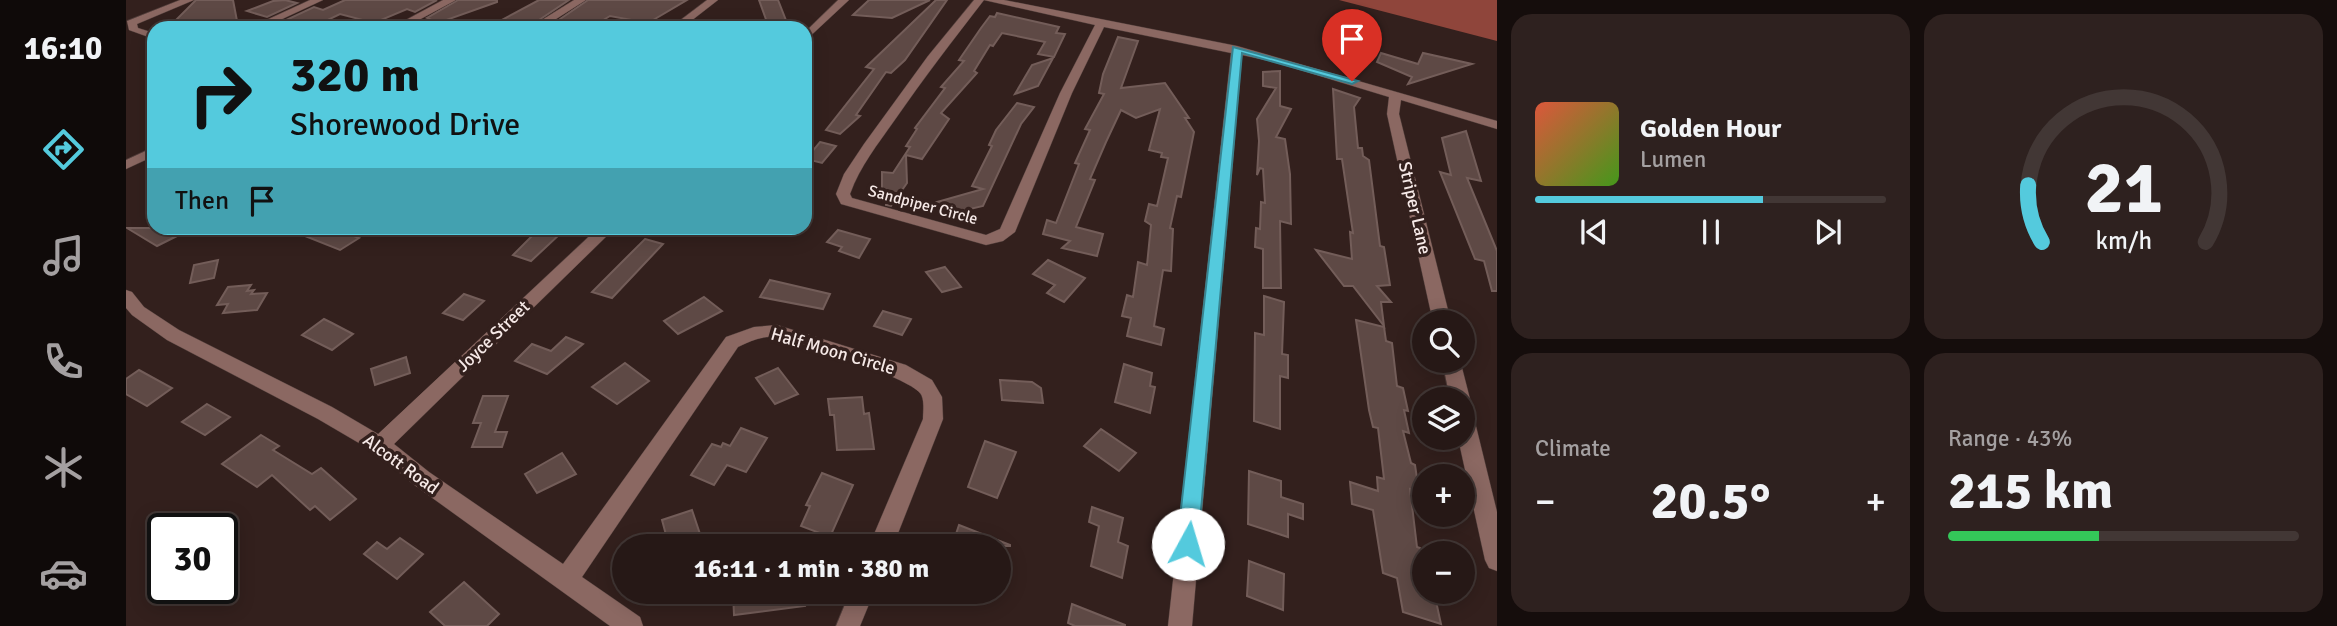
<!DOCTYPE html>
<html lang="en">
<head>
<meta charset="utf-8">
<style>
  body { margin:0; font-family:Signika,sans-serif; background:#2e211f; color:#f1f3f6; height:100vh; display:flex; flex-direction:column; font-size:26px; white-space:nowrap }
  * { box-sizing:border-box; margin:0 }
  p { font-size:23px; color:#a4a0a1 }
  .icon { flex:none; width:38px; height:38px; fill:none; stroke:currentColor; stroke-width:2; stroke-linecap:round; stroke-linejoin:round }
  .map { position:relative; flex:1; overflow:hidden }
  .details { display:flex; flex-direction:column; gap:14px; padding:14px; background:#150d0c; width:840px }
  .details>* { flex:none }
  .banner { position:absolute; left:21px; top:21px; width:665px; height:214px; border-radius:21px; box-shadow:0 4px 18px #0003,0 0 0 2px #423735; background:#54cadd; color:#111; overflow:hidden }
  .fabs { position:absolute; left:1286px; top:310px; display:grid; gap:14px }
  .fabs a { display:grid; place-items:center; width:63px; height:63px; border-radius:50%; background:#261816; box-shadow:0 4px 18px #0003,0 0 0 2px #423735; font-size:35px }
  .speed { position:absolute; left:21px; top:513px; display:flex; gap:14px; font-size:35px; font-weight:700; text-align:center }
  .speed>* { display:grid; place-content:center; width:91px; height:91px; border-radius:50%; background:#261816; box-shadow:0 4px 18px #0003,0 0 0 2px #423735; line-height:1 }
  .speed .limit { border:4px solid #111; border-radius:10px; background:#fff; color:#111 }
  .pin { position:absolute; display:grid; place-items:center; width:60px; height:60px; color:#fff; margin:-72px -30px; border-radius:50% 50% 50% 0; rotate:-45deg; box-shadow:0 0 7px #0007 }
  .pin .icon { rotate:45deg }
  .me { position:absolute; width:77px; margin:-38px; rotate:6deg; stroke-linejoin:round; filter:drop-shadow(0 0 5px #0008) }
  .turn { display:flex; align-items:center; gap:24px; height:147px; padding:0 28px; font-size:32px }
  .turn .icon { width:91px; height:91px; stroke-width:2.5 }
  .turn b { display:block; font-size:49px; line-height:60px }
  .then { display:flex; align-items:center; height:66px; padding:0 28px; background:#0003; gap:14px; font-size:26px }
  .big { font-size:52px; font-weight:700; line-height:1.1 }
  .details .tile { flex:1; display:flex; flex-direction:column; justify-content:center; gap:10px; min-width:0; padding:0 24px; border-radius:21px; background:#2e211f }
  .details .dial { align-items:center; gap:0 }
  .dial svg { height:182px; overflow:visible; fill:none; stroke:#423735; stroke-width:7; stroke-linecap:round; text-anchor:middle }
  .dial text { fill:#f1f3f6; stroke:none }
  .song { display:flex; align-items:center; gap:21px }
  .cover { width:84px; height:84px; border-radius:10px; background:linear-gradient(135deg,hsl(10 70% 55%),hsl(100 70% 35%)) }
  .played { height:7px; border-radius:4px; background:linear-gradient(90deg,#54cadd 65%,#423735 65%) }
  .keys { display:flex; justify-content:space-around; direction:ltr }
  .heat { display:flex; justify-content:space-between; align-items:center; font-size:38px; direction:ltr }
  .charge { height:10px; border-radius:5px; background:linear-gradient(90deg,#34c759 43%,#423735 0) }
  .details .tiles { flex:1; display:grid; gap:14px; grid-template-columns:repeat(2,1fr) }
  .trip { position:absolute; left:486px; top:534px; width:399px; height:70px; border-radius:35px; background:#261816; box-shadow:0 4px 18px #0003,0 0 0 2px #423735; font-weight:700; line-height:70px; text-align:center }
  main { display:flex; flex:1; min-height:0 }
  .tab-bar { display:flex; flex-direction:column; width:126px; justify-content:space-around; align-items:center; background:#0f0a09; color:#a4a0a1 }
  .tab-bar .icon { width:49px; height:49px }
  .tab-bar .on { color:#54cadd }
  .tab-bar b { font-size:32px; color:#f1f3f6 }
  .map>svg:first-child { display:block }
  .water { fill:#8f453b }
  .building { fill:#5e4945; stroke:#735d59; stroke-width:2 }
  .lines { fill:none; stroke-linecap:round; stroke-linejoin:round }
  .minor-casing { stroke:#4e3c39; stroke-width:1 }
  .minor { fill:#8b6862; fill-rule:evenodd }
  .route { fill:#54cadd; stroke:#378390; stroke-width:2 }
  .labels { text-anchor:middle; dominant-baseline:central; stroke-width:7; stroke-linejoin:round; paint-order:stroke }
  .far-street-label { font-size:16px; fill:#f6e9e7; stroke:#33201d }
  .street-label { font-size:18px; fill:#f6e9e7; stroke:#33201d }
</style>
</head>
<body>
<main>
<nav class="tab-bar">
<b>16:10</b>
<svg class="icon on" aria-label="directions" viewBox="0 0 24 24"><path d="M12 3l9 9-9 9-9-9zM9 14v-3h6M13 9l2 2-2 2"/></svg>
<svg class="icon" aria-label="music" viewBox="0 0 24 24"><path d="M9 18V5l10-2v13"/><circle cx="6" cy="18" r="3"/><circle cx="16" cy="16" r="3"/></svg>
<svg class="icon" aria-label="phone" viewBox="0 0 24 24"><path d="M5 4h4l2 5-3 2q2 4 5 5l2-3 5 2v4C11 20 4 13 5 4z"/></svg>
<svg class="icon" aria-label="climate" viewBox="0 0 24 24"><path d="M12 3v18M4 7l16 10M4 17L20 7"/></svg>
<svg class="icon" aria-label="car" viewBox="0 0 24 24"><path d="M5 17H2v-5l4-1 3-4h7l3 4 3 1v5h-3M9 17h6M6 11h13"/><circle cx="7" cy="17" r="2"/><circle cx="17" cy="17" r="2"/></svg>
</nav>
<div class="map">
<svg width="1371" height="626" viewBox="0 0 1371 626">
  <rect width="100%" height="100%" fill="#33201d"/>
  <polygon class="water" points="1213,0 1371,0 1371,41"/>
  <g class="building">
    <polygon points="70,0 107,0 112,26 73,28 72,23 45,25"/>
    <polygon points="159,0 171,3 141,17 121,11 147,1"/>
    <polygon points="219,0 311,0 289,12 281,9 248,23 214,14 185,28 158,21 188,7 197,10"/>
    <polygon points="332,0 371,0 371,2 312,23 301,18"/>
    <polygon points="413,0 443,0 401,28 361,28"/>
    <polygon points="462,0 561,0 522,23 484,16 464,28 421,28"/>
    <polygon points="633,0 652,0 661,23 642,25"/>
    <polygon points="743,0 804,0 766,18 727,15"/>
    <polygon points="810,0 821,0 779,60 765,73 760,72 730,115 734,116 714,134 700,130 748,69 740,67"/>
    <polygon points="871,13 933,27 930,33 939,34 928,57 912,54 919,42 876,33 867,46 864,45 848,71 851,73 815,113 823,119 796,159 780,155 781,183 765,206 760,205 760,191 756,191 756,172 767,173 784,147 780,146 791,129 789,128 819,88 815,87 838,61 833,60 855,28 864,16 869,17"/>
    <polygon points="992,37 1012,41 995,88 1039,83 1063,118 1059,118 1068,132 1055,197 1051,196 1044,228 1047,229 1045,271 1037,270 1028,326 1038,329 1035,345 1001,336 1005,318 996,316 1001,295 1007,297 1012,262 1021,265 1025,225 1019,221 1023,204 1031,206 1042,158 1035,157 1036,153 1023,150 1034,109 1010,118 995,110 980,142 964,179 969,180 950,227 977,234 971,256 936,248 944,241 917,234 921,220 930,223 953,164 949,163 964,130 959,129 978,94 973,93 977,74"/>
    <polygon points="1255,53 1292,64 1297,53 1346,64 1282,84 1286,77 1251,62"/>
    <polygon points="927,58 912,86 889,94 906,65"/>
    <polygon points="1154,71 1154,106 1165,109 1150,137 1159,139 1164,174 1165,224 1154,221 1155,288 1137,288 1137,249 1129,247 1130,228 1134,229 1135,202 1139,203 1137,169 1134,168 1131,175 1133,141 1131,119 1150,88 1137,86 1137,72"/>
    <polygon points="1207,89 1234,98 1228,107 1232,148 1236,148 1237,156 1243,160 1254,246 1258,247 1264,285 1251,286 1265,302 1255,302 1258,326 1227,286 1218,286 1190,250 1226,259 1224,232 1227,233 1216,159 1211,159"/>
    <polygon points="891,103 908,107 895,124 857,206 823,214 811,202 857,189 846,186 866,146 863,145 870,130"/>
    <polygon points="1340,131 1355,181 1341,178 1371,251 1371,291 1366,291 1358,261 1349,259 1314,172 1325,175 1316,138"/>
    <polygon points="694,142 710,146 696,163 680,159"/>
    <polygon points="1,228 67,228 31,246"/>
    <polygon points="159,228 207,228 233,238 214,250"/>
    <polygon points="414,228 434,234 405,261 387,255"/>
    <polygon points="712,230 744,239 733,258 713,251 716,247 701,242"/>
    <polygon points="519,239 537,244 486,298 466,292"/>
    <polygon points="92,260 88,278 64,283 68,265"/>
    <polygon points="922,260 959,278 938,302 921,293 929,285 907,274"/>
    <polygon points="819,267 835,287 816,292 800,272"/>
    <polygon points="644,280 704,294 697,309 634,297"/>
    <polygon points="125,285 121,291 128,290 125,294 141,293 131,310 97,313 102,304 91,305 102,287"/>
    <polygon points="338,294 358,301 337,320 317,313"/>
    <polygon points="1138,296 1158,302 1156,354 1162,355 1162,378 1154,376 1154,429 1128,421 1129,333 1138,335"/>
    <polygon points="578,297 596,311 552,334 538,321"/>
    <polygon points="757,311 785,319 776,335 748,326"/>
    <polygon points="198,319 206,323 227,334 206,350 176,335"/>
    <polygon points="1230,320 1258,327 1260,341 1266,343 1271,386 1277,388 1282,411 1278,410 1283,433 1277,431 1285,463 1289,465 1293,492 1284,489 1291,547 1294,548 1298,569 1298,592 1308,592 1315,624 1277,612 1271,578 1257,573 1247,510 1226,504 1224,482 1252,491 1251,477 1258,479 1252,428 1247,427 1243,410"/>
    <polygon points="440,337 457,344 421,374 389,361 406,344 425,351"/>
    <polygon points="280,357 284,373 249,385 245,369"/>
    <polygon points="499,363 523,381 491,404 466,387"/>
    <polygon points="998,364 1026,373 1024,386 1029,387 1024,413 989,402"/>
    <polygon points="652,368 672,394 649,404 630,378"/>
    <polygon points="13,370 46,388 21,406 0,394 0,379"/>
    <polygon points="874,380 906,382 915,388 917,403 876,400"/>
    <polygon points="357,396 382,396 369,432 381,432 376,447 346,447 355,423 347,423"/>
    <polygon points="736,397 738,414 743,413 748,449 711,450 708,415 704,415 702,399"/>
    <polygon points="81,404 104,417 79,435 56,422"/>
    <polygon points="615,428 641,438 620,472 601,465 588,485 565,475 586,444 595,447 597,443 604,446"/>
    <polygon points="975,429 1010,453 993,471 958,446"/>
    <polygon points="135,435 153,446 147,450 186,474 195,468 230,499 204,520 189,506 184,510 146,475 131,487 96,464"/>
    <polygon points="859,441 890,452 871,498 842,487"/>
    <polygon points="436,453 450,474 411,493 399,474"/>
    <polygon points="1123,471 1155,481 1155,497 1177,504 1177,519 1162,514 1162,537 1122,524"/>
    <polygon points="696,473 727,485 704,537 675,526 684,506 680,505"/>
    <polygon points="966,507 997,518 992,542 1002,546 996,578 965,566 973,526 963,522"/>
    <polygon points="566,510 578,546 543,546 536,520"/>
    <polygon points="833,525 884,545 884,546 826,546"/>
    <polygon points="274,538 297,554 271,579 238,554 251,542 261,549"/>
    <polygon points="1123,561 1158,574 1157,610 1121,596"/>
    <polygon points="338,582 373,614 361,626 319,626 304,612"/>
    <polygon points="607,592 677,592 679,606 608,615"/>
    <polygon points="946,604 999,625 999,626 949,626 942,623"/>
  </g>
  <g class="lines">
    <g class="minor-casing">
      <g id="minor">
        <polygon points="54,0 68,0 11,24 12,28 28,33 28,39 3,30 1,21"/>
        <polygon points="184,0 197,0 137,28 123,28"/>
        <polygon points="317,0 330,0 278,28 265,28"/>
        <polygon points="448,0 460,0 416,28 403,28"/>
        <polygon points="581,0 592,0 556,28 544,28"/>
        <polygon points="712,0 723,0 679,41 679,32"/>
        <path d="M848 0H878L1111 46 1371 121V129L1275 100 1273 114 1325 322H1307L1261 114 1263 97 1148 62 1116 55 1066 626H1042L1105 53 978 27 946 93 889 232 877 241 860 245 715 204 710 194 718 174 738 144 802 56ZM858 0 969 25 934 93 874 229 860 235 726 198 724 194C734 166 752 144 768 121 797 79 827 40 858 0Z"/>
        <polygon points="28,147 28,156 0,169 0,160"/>
        <path d="M472 228H489L268 444 303 472 437 564 600 337 628 327 651 325 780 365 806 380 816 397 817 419 767 546H743L797 419C797 411 799 399 794 393 783 378 670 339 649 337 635 336 624 341 612 347L456 577 514 617 517 626H484L287 484 250 453 192 419 41 340 6 315 0 308V290L6 292 18 307 53 330 206 407 252 434Z"/>
        <polygon points="1316,360 1334,360 1344,399 1341,404 1337,406 1337,399 1324,399"/>
        <polygon points="1337,406 1344,408 1347,414 1371,512 1371,571 1363,568 1359,560 1332,438 1337,438"/>
        <polygon points="724,592 748,592 734,626 710,626"/>
      </g>
    </g>
    <use href="#minor" class="minor"/>
  </g>
  <polygon class="route" points="1107,47 1232,81 1226,84 1116,53 1072,544 1069,550 1062,553 1054,550 1051,544"/>
  <g class="labels">
    <g class="far-street-label">
      <text transform="translate(797 205) rotate(15)">Sandpiper Circle</text>
    </g>
    <g class="street-label">
      <text transform="translate(1289 208) rotate(77)">Striper Lane</text>
      <text transform="translate(367 336) rotate(-44)">Joyce Street</text>
      <text transform="translate(707 351) rotate(16)">Half Moon Circle</text>
      <text transform="translate(275 464) rotate(36)">Alcott Road</text>
    </g>
  </g>
</svg>
<div class="fabs">
<a><svg class="icon" aria-label="search" viewBox="0 0 24 24"><circle cx="10" cy="10" r="6"/><path d="M15 15l6 6"/></svg></a>
<a><svg class="icon" aria-label="layers" viewBox="0 0 24 24"><path d="M12 4l9 5-9 5-9-5zM3 14l9 5 9-5"/></svg></a>
<a>+</a>
<a>−</a>
</div>
<div class="speed"><div class="limit">30</div></div>
<div class="pin" style="left:1226px;top:81px;background:#d93025"><svg class="icon" aria-label="arrive" viewBox="0 0 24 24"><path d="M6 21V4h12l-3 4 3 4H6"/></svg></div>
<svg class="me" style="left:1062px;top:544px" viewBox="-20 -20 40 40"><circle r="19" fill="#fff"/><path d="M0-13L10 11 0 6-10 11z" fill="#54cadd"/></svg>
<div class="trip">16:11 · 1 min · 380 m</div>
<div class="banner">
<div class="turn"><svg class="icon" aria-label="right" viewBox="0 0 24 24"><path d="M7 20v-9h11M14 6l5 5-5 5"/></svg><div><b>320 m</b>Shorewood Drive</div></div>
<div class="then">Then<svg class="icon" aria-label="arrive" viewBox="0 0 24 24"><path d="M6 21V4h12l-3 4 3 4H6"/></svg></div>
</div>
</div>
<section class="details">
<div class="tiles">
<div class="tile">
<div class="song"><i class="cover"></i><div><b>Golden Hour</b><p>Lumen</p></div></div>
<div class="played"></div>
<div class="keys"><svg class="icon" aria-label="previous" viewBox="0 0 24 24"><path d="M18 5L8 12l10 7zM5 5v14"/></svg><svg class="icon" aria-label="pause" viewBox="0 0 24 24"><path d="M8 5v14M16 5v14"/></svg><svg class="icon" aria-label="next" viewBox="0 0 24 24"><path d="M6 5l10 7-10 7zM19 5v14"/></svg></div>
</div>
<div class="tile dial"><svg viewBox="0 0 100 80">
<path d="M14 69A42 42 0 1 1 86 69"/>
<path d="M14 69A42 42 0 0 1 8 44" stroke="#54cadd"/>
<text x="50" y="56" font-size="32" font-weight="700">21</text>
<text x="50" y="72" font-size="11">km/h</text>
</svg></div>
<div class="tile"><p>Climate</p>
<div class="heat"><a>−</a><b class="big">20.5°</b><a>+</a></div>
</div>
<div class="tile"><p>Range · 43%</p><b class="big">215 km</b><div class="charge"></div></div>
</div>
</section>
</main>
</body>
</html>
